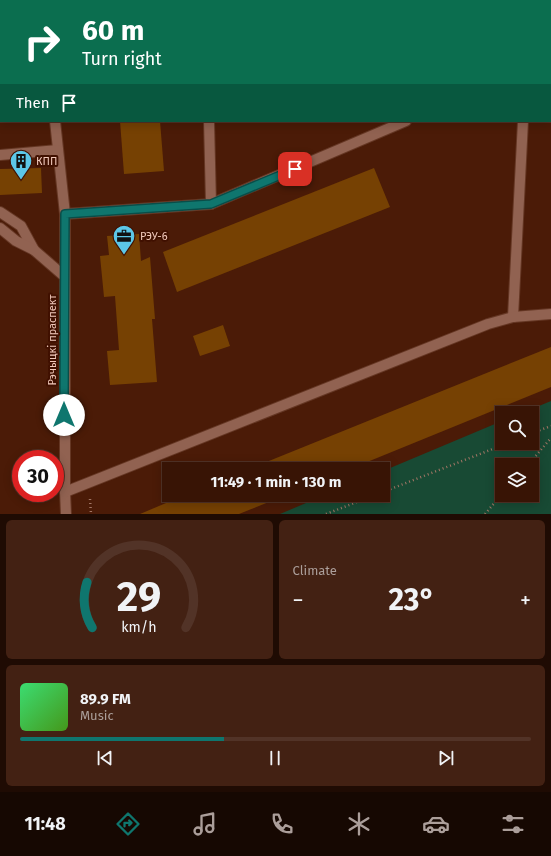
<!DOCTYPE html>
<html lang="en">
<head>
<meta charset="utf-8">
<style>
  body { margin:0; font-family:"Fira Sans",sans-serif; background:#432113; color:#f1f3f6; height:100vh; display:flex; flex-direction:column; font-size:15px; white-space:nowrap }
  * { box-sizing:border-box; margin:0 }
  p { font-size:13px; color:#ab9e9a }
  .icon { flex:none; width:22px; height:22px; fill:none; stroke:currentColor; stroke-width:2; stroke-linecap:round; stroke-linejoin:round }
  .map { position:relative; height:514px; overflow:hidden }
  .details { display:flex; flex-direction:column; gap:6px; padding:6px; background:#1f0b03; flex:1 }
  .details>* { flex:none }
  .guide { position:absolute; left:0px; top:0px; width:551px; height:122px; box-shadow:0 2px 10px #0003,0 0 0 1px #523327; background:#0b6e4f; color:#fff; overflow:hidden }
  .controls { position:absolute; left:495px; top:406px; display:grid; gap:8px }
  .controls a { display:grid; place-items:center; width:44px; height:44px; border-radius:0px; background:#381405; box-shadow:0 2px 10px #0003,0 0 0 1px #523327; font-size:20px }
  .speed { position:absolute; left:12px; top:450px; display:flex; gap:8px; font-size:20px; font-weight:700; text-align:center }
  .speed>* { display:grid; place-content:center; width:52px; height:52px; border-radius:50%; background:#381405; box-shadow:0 2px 10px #0003,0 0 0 1px #523327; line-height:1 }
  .speed .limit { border:6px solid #d22; background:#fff; color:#111 }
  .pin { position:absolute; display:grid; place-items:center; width:34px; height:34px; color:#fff; margin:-17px; border-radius:8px; box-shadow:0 2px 6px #0006 }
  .me { position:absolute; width:44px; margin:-22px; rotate:0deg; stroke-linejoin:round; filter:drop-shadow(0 0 3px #0008) }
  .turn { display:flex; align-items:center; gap:14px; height:84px; padding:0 16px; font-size:18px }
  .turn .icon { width:52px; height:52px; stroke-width:2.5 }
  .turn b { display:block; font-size:28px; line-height:34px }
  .then { display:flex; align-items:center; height:38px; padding:0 16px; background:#0003; gap:8px; font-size:15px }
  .big { font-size:30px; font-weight:700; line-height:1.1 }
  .details .card { flex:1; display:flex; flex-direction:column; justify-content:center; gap:6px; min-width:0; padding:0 14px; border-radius:6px; background:#432113 }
  .details .dial { align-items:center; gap:0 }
  .dial svg { height:104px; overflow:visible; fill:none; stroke:#523327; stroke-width:7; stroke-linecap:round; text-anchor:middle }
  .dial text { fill:#f1f3f6; stroke:none }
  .song { display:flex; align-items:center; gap:12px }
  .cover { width:48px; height:48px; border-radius:6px; background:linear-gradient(135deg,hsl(140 70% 55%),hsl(100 70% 35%)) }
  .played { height:4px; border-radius:2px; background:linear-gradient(90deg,#0f766e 40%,#523327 40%) }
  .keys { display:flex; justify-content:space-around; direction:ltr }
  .heat { display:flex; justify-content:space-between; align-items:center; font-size:22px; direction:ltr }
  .details .tiles { flex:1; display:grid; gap:6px; grid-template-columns:1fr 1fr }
  .card:last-child { grid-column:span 2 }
  .trip { position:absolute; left:162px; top:462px; width:228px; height:40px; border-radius:0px; background:#381405; box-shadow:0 2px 10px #0003,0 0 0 1px #523327; font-weight:700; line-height:40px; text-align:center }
  .menu { display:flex; height:64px; justify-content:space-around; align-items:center; background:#160802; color:#ab9e9a }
  .menu .icon { width:28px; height:28px }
  .menu .active { color:#0f766e }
  .menu b { font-size:18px; color:#f1f3f6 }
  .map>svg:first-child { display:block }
  .green { fill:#184a34; fill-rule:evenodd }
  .building { fill:#764103 }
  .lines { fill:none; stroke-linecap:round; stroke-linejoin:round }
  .minor-casing { stroke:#653724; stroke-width:12 }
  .path { stroke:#a27665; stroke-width:2.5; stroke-dasharray:1 3; stroke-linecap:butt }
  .minor { stroke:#916251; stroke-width:10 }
  .route-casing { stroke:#0a4d48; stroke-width:10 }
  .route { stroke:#0f766e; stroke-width:7 }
  .labels { text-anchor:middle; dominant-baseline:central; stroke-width:4; stroke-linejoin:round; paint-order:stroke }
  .poi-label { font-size:11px; fill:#f0c8ba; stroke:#401000; text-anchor:start }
  .street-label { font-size:11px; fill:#f0c8ba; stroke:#401000 }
</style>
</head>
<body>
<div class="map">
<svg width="551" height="514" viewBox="0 0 551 514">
  <rect width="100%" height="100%" fill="#4b1b07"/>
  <path class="green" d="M551 401V514H280L325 495H383V471L502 421V443H532V413H522ZM502 465H532V495H502Z"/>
  <g class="building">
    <polygon points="120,121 160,121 164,171 124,174"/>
    <polygon points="41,168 42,193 0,195 0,169"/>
    <polygon points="374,168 390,207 177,292 163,252"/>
    <polygon points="139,234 141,261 150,257 155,319 152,319 157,382 110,385 107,351 119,350 115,296 104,297 100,256 109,255 107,236"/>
    <polygon points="223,325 230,346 200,356 193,336"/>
    <polygon points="551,347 551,387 350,469 249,469"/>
    <polygon points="185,495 286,495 239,514 140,514"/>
  </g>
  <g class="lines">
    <g class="minor-casing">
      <g id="minor">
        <polyline points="43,0 43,1"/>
        <polyline points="205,0 205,1"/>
        <polyline points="529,1 529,0"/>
        <polyline points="55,121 65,214 65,492 66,514"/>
        <polyline points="0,155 58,150"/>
        <polyline points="211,204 406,121"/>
        <polyline points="0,212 21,226 34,250"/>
        <polyline points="65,214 211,204 209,121"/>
        <polyline points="0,228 16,241 34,250 64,276"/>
        <polyline points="513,317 523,121"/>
        <polyline points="65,492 488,324 513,317 551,314"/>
      </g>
    </g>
    <g class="path">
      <polyline points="532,433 551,426"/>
      <polyline points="528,465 551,438"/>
      <polyline points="383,492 508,443"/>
      <polyline points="90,499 91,514"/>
      <polyline points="326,514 375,495"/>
      <polyline points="485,514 502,494"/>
    </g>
    <use href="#minor" class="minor"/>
  </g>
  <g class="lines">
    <g class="route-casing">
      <polyline id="route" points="64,415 65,214 211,204 295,169"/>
    </g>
    <use href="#route" class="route"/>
  </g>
  <defs>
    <g id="building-pin" transform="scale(1.15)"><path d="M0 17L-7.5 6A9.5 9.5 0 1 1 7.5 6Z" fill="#5cc7e8" stroke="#401000"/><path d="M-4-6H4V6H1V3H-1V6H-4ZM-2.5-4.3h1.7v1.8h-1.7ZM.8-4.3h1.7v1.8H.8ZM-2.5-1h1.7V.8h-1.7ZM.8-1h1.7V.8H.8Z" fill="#111"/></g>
    <g id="office-pin" transform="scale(1.15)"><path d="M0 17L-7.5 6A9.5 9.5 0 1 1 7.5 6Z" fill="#5cc7e8" stroke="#401000"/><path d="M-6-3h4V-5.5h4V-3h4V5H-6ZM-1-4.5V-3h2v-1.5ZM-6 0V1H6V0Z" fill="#111"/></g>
  </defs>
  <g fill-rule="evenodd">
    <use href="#building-pin" x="21" y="161"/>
    <use href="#office-pin" x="124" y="236"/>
  </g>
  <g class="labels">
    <g class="poi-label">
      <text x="36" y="161">КПП</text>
      <text x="140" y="236">РЭУ-6</text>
    </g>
    <g class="street-label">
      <text transform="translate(52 340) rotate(-90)">Рэчыцкі праспект</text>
    </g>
  </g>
</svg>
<div class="controls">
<a><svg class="icon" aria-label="search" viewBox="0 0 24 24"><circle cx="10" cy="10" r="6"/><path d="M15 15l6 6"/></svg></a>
<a><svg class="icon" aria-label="layers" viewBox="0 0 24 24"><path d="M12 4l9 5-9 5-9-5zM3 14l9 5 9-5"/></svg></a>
</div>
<div class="speed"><div class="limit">30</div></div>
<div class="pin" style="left:295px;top:169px;background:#d93025"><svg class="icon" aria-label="arrive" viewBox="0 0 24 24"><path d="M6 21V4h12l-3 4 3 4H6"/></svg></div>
<svg class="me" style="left:64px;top:415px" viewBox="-20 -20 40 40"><circle r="19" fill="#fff"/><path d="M0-13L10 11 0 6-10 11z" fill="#0f766e"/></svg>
<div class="trip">11:49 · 1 min · 130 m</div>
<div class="guide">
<div class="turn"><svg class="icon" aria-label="right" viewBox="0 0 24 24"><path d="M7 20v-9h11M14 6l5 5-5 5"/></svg><div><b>60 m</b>Turn right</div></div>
<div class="then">Then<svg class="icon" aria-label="arrive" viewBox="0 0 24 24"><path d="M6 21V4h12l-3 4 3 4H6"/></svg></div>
</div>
</div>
<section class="details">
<div class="tiles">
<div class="card dial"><svg viewBox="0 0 100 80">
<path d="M14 69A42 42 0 1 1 86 69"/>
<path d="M14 69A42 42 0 0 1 10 34" stroke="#0f766e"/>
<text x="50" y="56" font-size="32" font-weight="700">29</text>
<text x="50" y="72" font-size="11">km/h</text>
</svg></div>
<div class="card"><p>Climate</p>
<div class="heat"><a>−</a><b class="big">23°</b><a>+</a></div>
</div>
<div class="card">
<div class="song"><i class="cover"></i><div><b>89.9 FM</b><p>Music</p></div></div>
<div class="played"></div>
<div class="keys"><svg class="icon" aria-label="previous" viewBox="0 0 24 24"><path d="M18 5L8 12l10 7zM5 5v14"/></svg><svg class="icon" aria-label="pause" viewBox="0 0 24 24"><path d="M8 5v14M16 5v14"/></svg><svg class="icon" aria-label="next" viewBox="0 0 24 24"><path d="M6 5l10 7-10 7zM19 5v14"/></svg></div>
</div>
</div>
</section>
<nav class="menu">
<b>11:48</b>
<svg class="icon active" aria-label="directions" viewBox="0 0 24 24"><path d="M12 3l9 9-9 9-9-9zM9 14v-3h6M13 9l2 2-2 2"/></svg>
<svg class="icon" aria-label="music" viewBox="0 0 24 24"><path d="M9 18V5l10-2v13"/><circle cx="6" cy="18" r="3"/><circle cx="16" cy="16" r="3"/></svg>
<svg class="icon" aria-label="phone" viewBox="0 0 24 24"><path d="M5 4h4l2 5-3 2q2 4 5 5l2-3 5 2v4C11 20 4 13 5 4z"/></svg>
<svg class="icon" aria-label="climate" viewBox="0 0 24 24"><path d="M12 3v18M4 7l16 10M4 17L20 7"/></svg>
<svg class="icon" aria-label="car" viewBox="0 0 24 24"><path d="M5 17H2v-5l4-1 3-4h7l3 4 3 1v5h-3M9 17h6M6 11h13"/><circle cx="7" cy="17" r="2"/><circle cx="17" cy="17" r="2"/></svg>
<svg class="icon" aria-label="filters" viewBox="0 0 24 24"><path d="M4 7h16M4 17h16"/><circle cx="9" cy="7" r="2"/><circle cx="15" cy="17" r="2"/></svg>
</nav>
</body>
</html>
